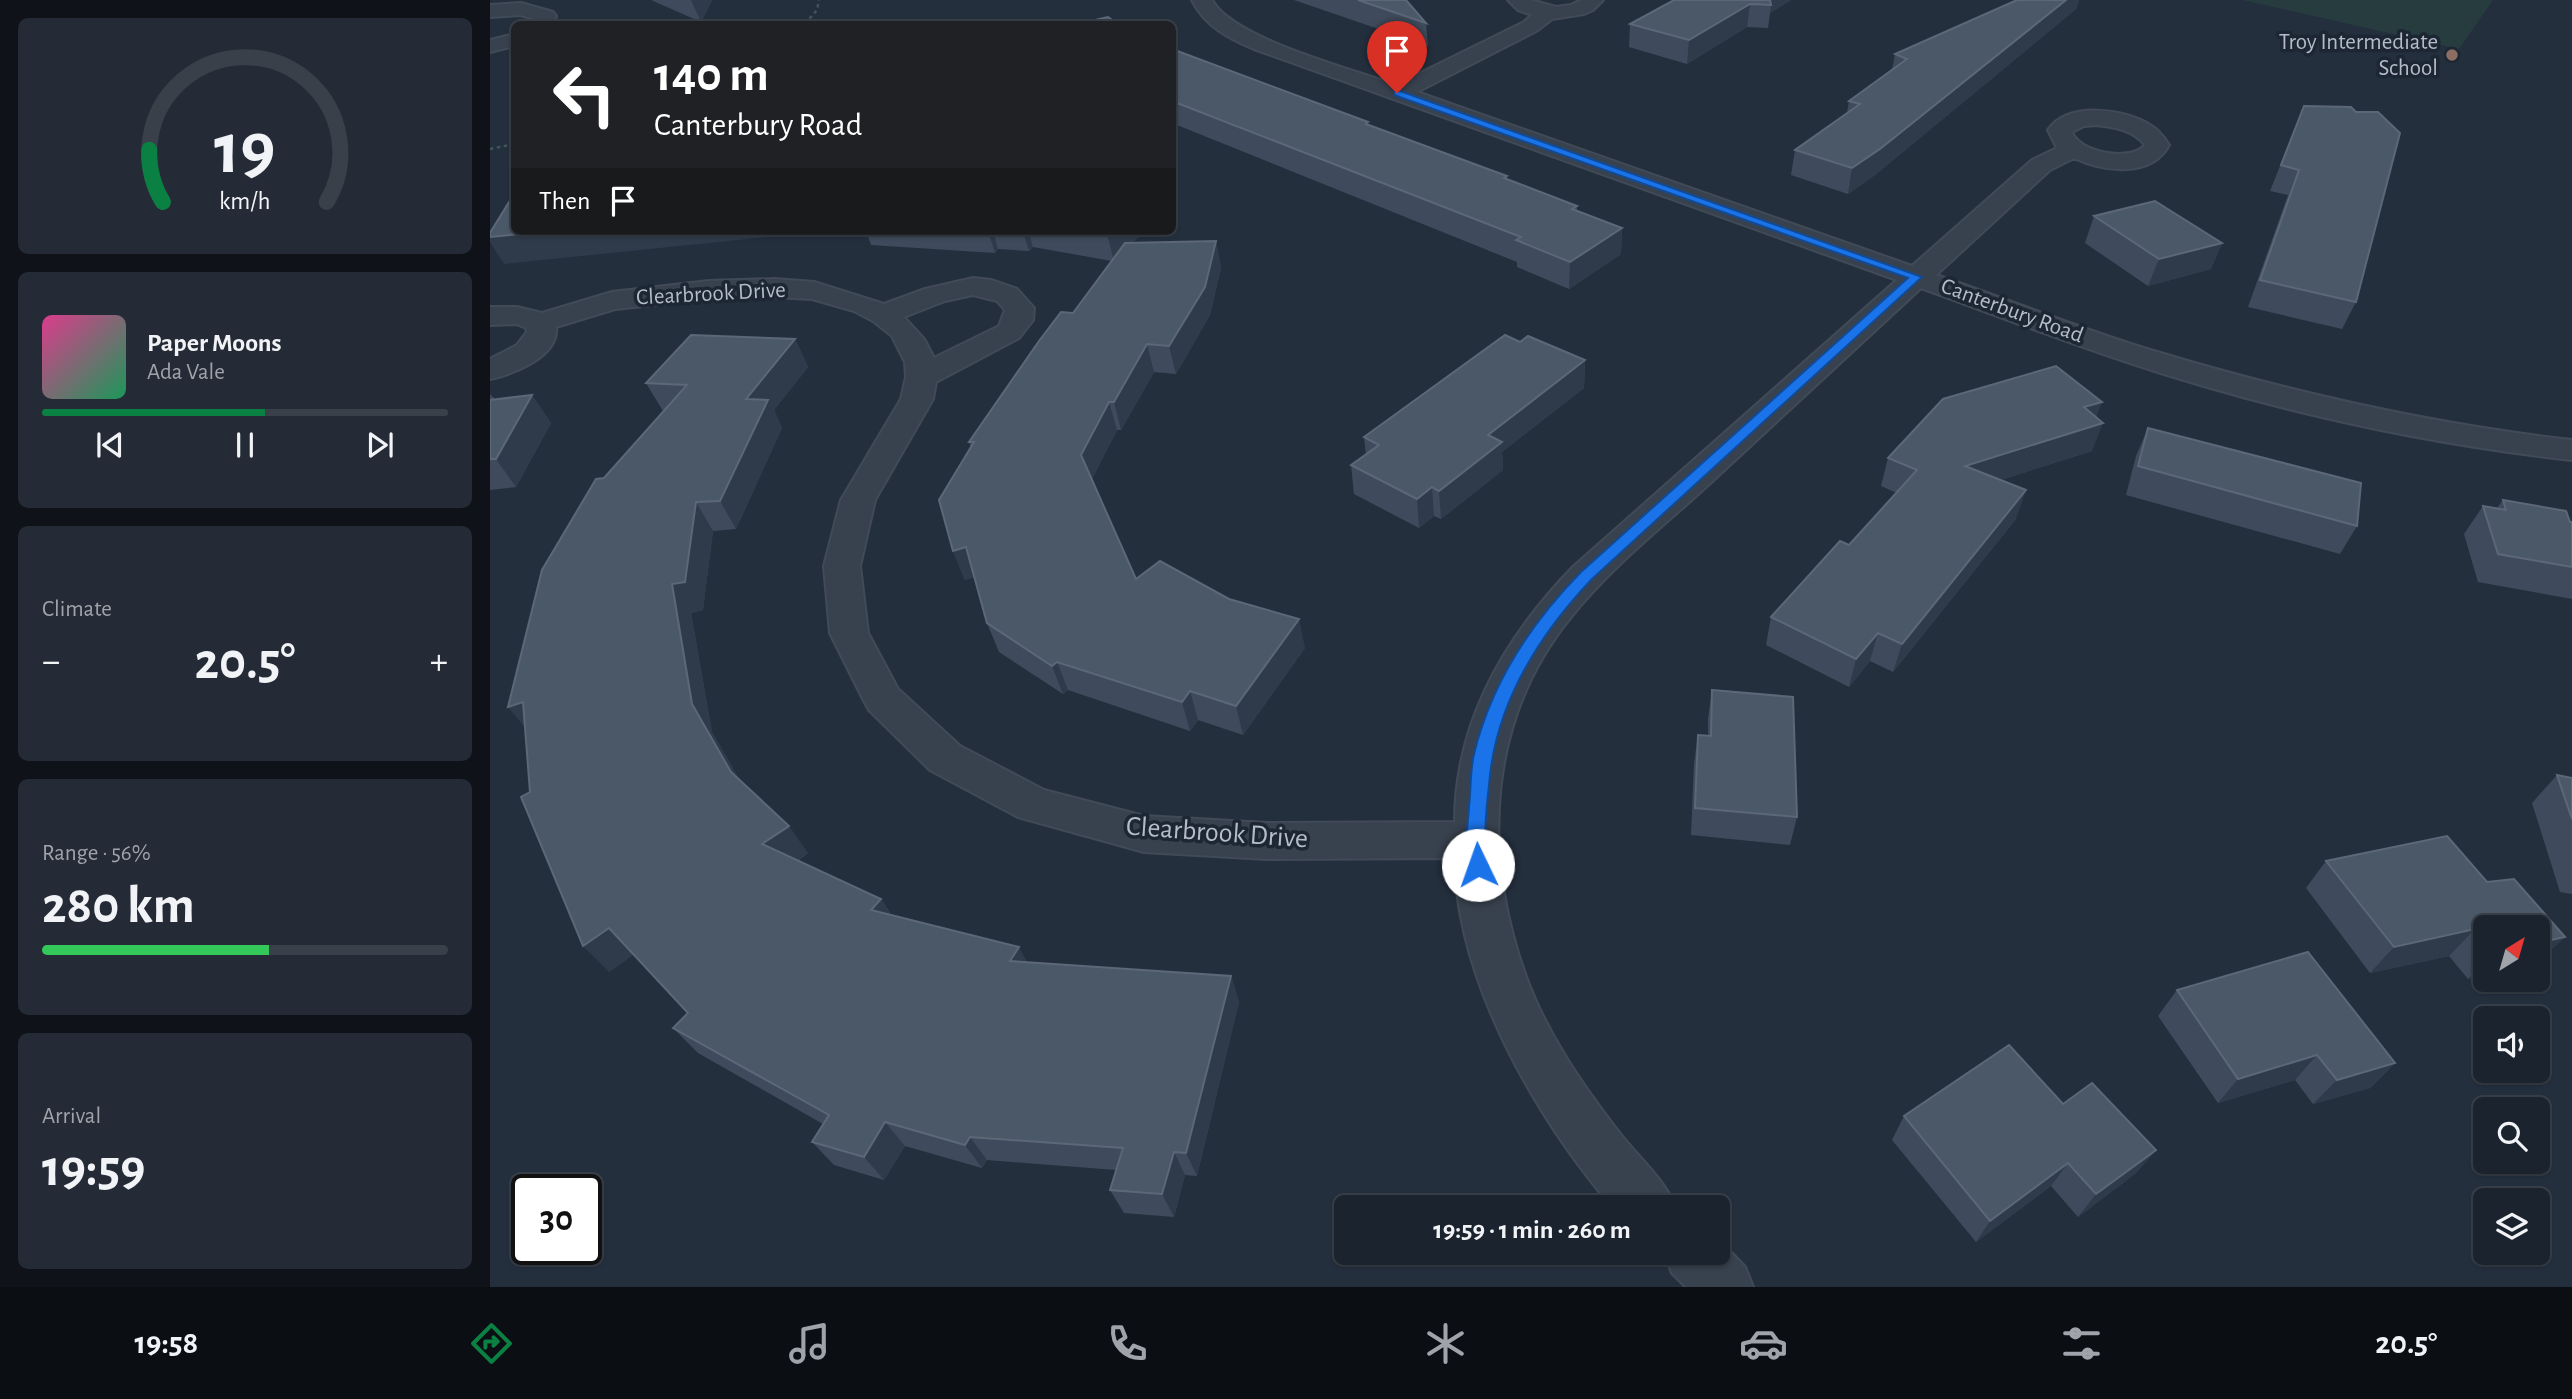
<!DOCTYPE html>
<html lang="en">
<head>
<meta charset="utf-8">
<style>
  body { margin:0; font-family:"Alegreya Sans",sans-serif; background:#242b36; color:#f1f3f6; height:100vh; display:flex; flex-direction:column; font-size:26px; white-space:nowrap }
  * { box-sizing:border-box; margin:0 }
  p { font-size:23px; color:#a0a4aa }
  .icon { flex:none; width:38px; height:38px; fill:none; stroke:currentColor; stroke-width:2; stroke-linecap:round; stroke-linejoin:round }
  .map { position:relative; flex:1; overflow:hidden }
  .drawer { display:flex; flex-direction:column; gap:18px; padding:18px; background:#0f1319; width:490px }
  .drawer>* { flex:none }
  .hud { position:absolute; left:21px; top:21px; width:665px; height:214px; border-radius:10px; box-shadow:0 2px 5px #0004,0 0 0 2px #39404a; background:#202124; color:#fff; overflow:hidden }
  .needle { width:46px; rotate:37deg }
  .fabs { position:absolute; left:1983px; top:915px; display:grid; gap:14px }
  .fabs a { display:grid; place-items:center; width:77px; height:77px; border-radius:10px; background:#1b232e; box-shadow:0 2px 5px #0004,0 0 0 2px #39404a; font-size:35px }
  .speed { position:absolute; left:21px; top:1174px; display:flex; gap:14px; font-size:35px; font-weight:700; text-align:center }
  .speed>* { display:grid; place-content:center; width:91px; height:91px; border-radius:50%; background:#1b232e; box-shadow:0 2px 5px #0004,0 0 0 2px #39404a; line-height:1 }
  .speed .limit { border:4px solid #111; border-radius:10px; background:#fff; color:#111 }
  .pin { position:absolute; display:grid; place-items:center; width:60px; height:60px; color:#fff; margin:-72px -30px; border-radius:50% 50% 50% 0; rotate:-45deg; box-shadow:0 0 7px #0007 }
  .pin .icon { rotate:45deg }
  .me { position:absolute; width:77px; margin:-38px; rotate:357deg; stroke-linejoin:round; filter:drop-shadow(0 0 5px #0008) }
  .turn { display:flex; align-items:center; gap:24px; height:147px; padding:0 28px; font-size:32px }
  .turn .icon { width:91px; height:91px; stroke-width:2.5 }
  .turn b { display:block; font-size:49px; line-height:60px }
  .then { display:flex; align-items:center; height:66px; padding:0 28px; background:#0003; gap:14px; font-size:26px }
  .big { font-size:52px; font-weight:600; line-height:1.1 }
  .drawer .widget { flex:1; display:flex; flex-direction:column; justify-content:center; gap:10px; min-width:0; padding:0 24px; border-radius:10px; background:#242b36 }
  .drawer .dial { align-items:center; gap:0 }
  .dial svg { height:182px; overflow:visible; fill:none; stroke:#39404a; stroke-width:7; stroke-linecap:round; text-anchor:middle }
  .dial text { fill:#f1f3f6; stroke:none }
  .song { display:flex; align-items:center; gap:21px }
  .cover { width:84px; height:84px; border-radius:10px; background:linear-gradient(135deg,hsl(330 70% 55%),hsl(150 70% 35%)) }
  .played { height:7px; border-radius:4px; background:linear-gradient(90deg,#0b8043 55%,#39404a 55%) }
  .keys { display:flex; justify-content:space-around; direction:ltr }
  .heat { display:flex; justify-content:space-between; align-items:center; font-size:38px; direction:ltr }
  .charge { height:10px; border-radius:5px; background:linear-gradient(90deg,#34c759 56%,#39404a 0) }
  .trip { position:absolute; left:844px; top:1195px; width:396px; height:70px; border-radius:10px; background:#1b232e; box-shadow:0 2px 5px #0004,0 0 0 2px #39404a; font-weight:600; line-height:70px; text-align:center }
  .menu { display:flex; height:112px; justify-content:space-around; align-items:center; background:#0b0e12; color:#a0a4aa }
  .menu .icon { width:49px; height:49px }
  .menu .active { color:#0b8043 }
  .menu b { font-size:32px; color:#f1f3f6 }
  main { display:flex; flex:1; min-height:0 }
  .map>svg:first-child { display:block }
  .green { fill:#263c3f }
  .lines { fill:none; stroke-linecap:round; stroke-linejoin:round }
  .street-casing { stroke:#414a57; stroke-width:4 }
  .path { stroke:#3f5557; stroke-width:2.5; stroke-dasharray:3.5 3.5; stroke-linecap:butt }
  .street { fill:#38414e; fill-rule:evenodd }
  .wall { fill:#3f4b5c }
  .shaded-wall { fill:#2f3b4b }
  .building { fill:#4b5868; stroke:#5c6777; stroke-width:2 }
  .route { fill:#1a73e8; stroke:#114b97; stroke-width:2 }
  .education-dot { fill:#8d6e63; stroke:#1d2633; stroke-width:2.5 }
  .labels { text-anchor:middle; dominant-baseline:central; stroke-width:7; stroke-linejoin:round; paint-order:stroke }
  .far-poi-label { font-size:23px; fill:#b4bcc9; stroke:#1d2633; text-anchor:end }
  .far-street-label { font-size:23px; fill:#b4bcc9; stroke:#1d2633 }
  .street-label { font-size:28px; fill:#b4bcc9; stroke:#1d2633 }
</style>
</head>
<body>
<main>
<section class="drawer">
<div class="widget dial"><svg viewBox="0 0 100 80">
<path d="M14 69A42 42 0 1 1 86 69"/>
<path d="M14 69A42 42 0 0 1 8 46" stroke="#0b8043"/>
<text x="50" y="56" font-size="32" font-weight="700">19</text>
<text x="50" y="72" font-size="11">km/h</text>
</svg></div>
<div class="widget">
<div class="song"><i class="cover"></i><div><b>Paper Moons</b><p>Ada Vale</p></div></div>
<div class="played"></div>
<div class="keys"><svg class="icon" aria-label="previous" viewBox="0 0 24 24"><path d="M18 5L8 12l10 7zM5 5v14"/></svg><svg class="icon" aria-label="pause" viewBox="0 0 24 24"><path d="M8 5v14M16 5v14"/></svg><svg class="icon" aria-label="next" viewBox="0 0 24 24"><path d="M6 5l10 7-10 7zM19 5v14"/></svg></div>
</div>
<div class="widget"><p>Climate</p>
<div class="heat"><a>−</a><b class="big">20.5°</b><a>+</a></div>
</div>
<div class="widget"><p>Range · 56%</p><b class="big">280 km</b><div class="charge"></div></div>
<div class="widget"><p>Arrival</p><b class="big">19:59</b></div>
</section>
<div class="map">
<svg width="2082" height="1287" viewBox="0 0 2082 1287">
  <rect width="100%" height="100%" fill="#242f3e"/>
  <polygon class="green" points="1753,0 2003,0 1969,49"/>
  <g class="lines">
    <g class="street-casing">
      <g id="street">
        <path d="M702 0H722C743 39 862 69 906 85L1034 22 1042 15 1028 10 1018 0H1041L1066 7 1081 5 1091 0H1113L1103 10 1094 14 1062 19 1048 30 927 92 1422 266 1542 160 1567 148 1558 130C1578 101 1635 109 1660 125 1669 130 1674 137 1679 145 1661 178 1614 172 1584 158L1560 170 1446 275C1516 299 1586 327 1657 349 1796 391 1937 424 2082 440V460C1929 443 1777 409 1631 360 1564 338 1498 312 1431 288 1360 354 1288 420 1217 486 1171 528 1120 568 1081 617 997 720 992 852 1035 974 1056 1033 1093 1086 1131 1135 1150 1159 1174 1179 1186 1208H1123C1046 1118 966 980 965 858L777 859 654 852 528 817 440 770 379 710 373 699 340 633 334 566 351 500 411 399 416 377 415 362 402 336 383 321 364 311 322 299 285 297 219 299 125 309 66 327C69 357 23 374 0 379V359L27 345 37 332 36 328 27 324 0 325V307H27L52 313 122 292 219 281 285 279 324 282 394 304 435 289 483 278 501 280 527 289 544 308 543 320 529 338 446 382 443 399 385 500 370 566 378 633 408 689 470 746 554 790 654 816 777 823 965 822C965 722 1015 637 1083 567L1407 280 764 49C738 38 715 26 702 0ZM1606 125C1625 127 1643 130 1655 145 1641 162 1589 153 1582 132L1594 126ZM483 295 507 301 515 310 509 326 444 358 434 339 414 317 455 301Z"/>
        <polygon points="31,3 63,12 66,16 64,24 44,24 45,19 30,15 0,17 0,5"/>
        <polygon points="24,34 24,46 0,52 0,40"/>
        <polygon points="1227,1238 1255,1267 1263,1287 1196,1287 1182,1273 1174,1253 1227,1253"/>
      </g>
    </g>
    <g class="path">
      <polyline points="315,24 327,10 329,0"/>
      <polyline points="0,149 24,144"/>
    </g>
    <use href="#street" class="street"/>
  </g>
  <g class="wall">
    <polygon points="161,0 222,0 211,22"/>
    <polygon points="804,0 916,0 936,23 938,46"/>
    <polygon points="1184,0 1301,0 1280,13 1278,28 1257,27 1197,64 1139,47 1140,24"/>
    <polygon points="1527,0 1589,0 1586,9 1385,175 1358,194 1301,175 1305,150 1357,113 1359,101 1402,70 1405,54"/>
    <polygon points="682,49 1087,206 1087,210 1132,228 1131,254 1079,289 1027,267 1027,262 682,123"/>
    <polygon points="1814,106 1866,302 1852,329 1758,307 1798,195 1780,191"/>
    <polygon points="1604,216 1732,243 1721,269 1658,286 1595,243"/>
    <polygon points="376,231 655,231 642,243 726,241 731,268 720,315 686,374 664,372 631,430 627,430 602,479 646,579 815,648 753,735 708,720 700,731 578,690 573,694 509,652 497,623 484,577 475,580 463,551 481,447 479,442 583,313 622,261 543,247 539,251 508,249 505,253 381,245"/>
    <polygon points="305,339 318,367 284,410 292,428 246,529 223,531 213,610 201,613 222,732 249,779 318,853 308,861 391,899 402,916 538,962 741,976 749,1002 707,1176 695,1175 684,1217 634,1213 620,1190 626,1170 497,1160 492,1168 415,1146 394,1180 344,1165 322,1142 333,1124 208,1053 183,1028 198,1013 144,954 119,972 40,792 114,478 173,411 156,383"/>
    <polygon points="1030,342 1095,360 1094,388 1012,452 1013,470 951,519 944,516 929,528 864,494 861,465 876,455 874,437"/>
    <polygon points="0,394 5,399 42,395 61,423 26,487 0,490"/>
    <polygon points="1606,417 1602,451 1511,480 1526,519 1403,672 1380,661 1359,687 1276,645 1281,617 1359,545 1407,493 1391,486 1398,458"/>
    <polygon points="1658,428 1867,526 1850,554 1636,495 1646,456"/>
    <polygon points="2013,500 2082,522 2082,599 1988,582 1974,534 1993,506 2007,508"/>
    <polygon points="1222,690 1307,817 1300,845 1201,835 1204,763 1208,735 1218,736 1218,718"/>
    <polygon points="2067,775 2082,778 2082,894 2070,892 2042,803"/>
    <polygon points="1836,861 1995,928 1995,975 1978,979 1959,956 1880,973 1816,888"/>
    <polygon points="1687,990 1905,1063 1880,1088 1823,1104 1805,1080 1728,1103 1668,1016"/>
    <polygon points="1573,1104 1666,1150 1646,1173 1588,1217 1561,1186 1486,1242 1402,1140 1414,1116"/>
  </g>
  <g class="shaded-wall">
    <polygon points="201,0 222,0 211,22"/>
    <polygon points="1279,0 1301,0 1280,13 1281,5"/>
    <polygon points="1576,0 1589,0 1586,9 1385,175 1358,194 1362,168"/>
    <polygon points="1260,4 1257,27 1197,64 1199,40"/>
    <polygon points="1132,228 1131,254 1079,289 1080,262"/>
    <polygon points="59,231 334,231 14,264 0,242 0,237"/>
    <polygon points="498,231 503,231 508,249 505,253"/>
    <polygon points="533,231 538,231 543,247 539,251"/>
    <polygon points="621,231 655,231 624,261 617,234"/>
    <polygon points="726,241 731,268 720,315 686,374 679,346"/>
    <polygon points="1732,243 1721,269 1658,286 1669,259"/>
    <polygon points="305,339 318,367 284,410 292,428 246,529 230,501 256,399"/>
    <polygon points="657,344 664,372 631,430 624,402"/>
    <polygon points="1095,360 1094,388 1012,452 1013,470 951,519 949,491 998,435"/>
    <polygon points="42,395 61,423 26,487 6,459"/>
    <polygon points="619,402 627,430 600,483 591,455"/>
    <polygon points="1612,402 1603,426 1613,423 1602,451 1467,494 1475,466 1594,407"/>
    <polygon points="942,487 944,516 929,528 927,499"/>
    <polygon points="1536,490 1526,519 1403,672 1412,644"/>
    <polygon points="206,502 223,531 213,610 201,613 222,732 261,800 241,772 202,704 182,584"/>
    <polygon points="476,547 488,576 475,580 463,551"/>
    <polygon points="809,619 815,648 753,735 746,706"/>
    <polygon points="1388,633 1380,661 1359,687 1366,659"/>
    <polygon points="567,662 578,690 573,694 562,666"/>
    <polygon points="700,691 708,720 700,731 692,702"/>
    <polygon points="33,702 42,736 18,707"/>
    <polygon points="299,826 318,853 292,872 272,844"/>
    <polygon points="391,899 409,926 381,910"/>
    <polygon points="119,928 144,954 119,972 93,946"/>
    <polygon points="1985,929 1959,956 1880,973 1904,947"/>
    <polygon points="2075,937 2048,963 2048,943"/>
    <polygon points="529,947 543,973 520,961"/>
    <polygon points="1995,962 1995,975 1978,979"/>
    <polygon points="741,976 749,1002 707,1176 696,1153"/>
    <polygon points="1827,1055 1805,1080 1728,1103 1748,1079"/>
    <polygon points="1905,1063 1880,1088 1823,1104 1847,1080"/>
    <polygon points="395,1122 415,1146 394,1180 374,1157"/>
    <polygon points="480,1137 497,1160 492,1168 475,1145"/>
    <polygon points="1666,1150 1646,1173 1588,1217 1606,1194"/>
    <polygon points="684,1152 695,1175 684,1217 672,1194"/>
    <polygon points="1578,1163 1561,1186 1486,1242 1500,1221"/>
  </g>
  <g class="building">
    <polygon points="868,0 916,0 936,23"/>
    <polygon points="1184,0 1280,0 1281,5 1260,4 1199,40 1140,24"/>
    <polygon points="1527,0 1576,0 1390,149 1362,168 1305,150 1370,104 1359,101 1417,59 1405,54"/>
    <polygon points="618,17 628,24 587,24"/>
    <polygon points="682,49 878,122 876,124 1017,176 1014,178 1087,206 1082,209 1132,228 1080,262 1026,240 1031,237 682,101"/>
    <polygon points="1814,106 1861,107 1866,112 1888,112 1910,133 1866,302 1770,280 1809,170 1791,165"/>
    <polygon points="24,194 24,231 59,231 0,237 0,233"/>
    <polygon points="1665,201 1732,243 1669,259 1604,216"/>
    <polygon points="597,231 621,231 617,234"/>
    <polygon points="726,241 715,287 679,346 657,344 624,402 619,402 591,455 646,579 670,561 739,599 809,619 746,706 700,691 692,702 567,662 562,666 497,623 476,547 463,551 449,500 484,442 479,442 549,341 571,312 583,313 635,243"/>
    <polygon points="201,335 305,339 256,399 278,400 230,501 206,502 195,582 182,584 202,704 241,772 299,826 272,844 391,899 381,910 529,947 520,961 741,976 696,1153 684,1152 672,1194 620,1190 633,1148 480,1137 475,1145 395,1122 374,1157 322,1142 339,1115 183,1028 198,1013 119,928 93,946 31,797 40,792 33,702 18,707 52,570 106,479 114,478 197,385 156,383"/>
    <polygon points="1015,335 1030,342 1038,336 1095,360 998,435 1012,442 949,491 942,487 927,499 861,465 889,445 874,437"/>
    <polygon points="1566,366 1612,402 1594,407 1613,423 1475,466 1536,490 1412,644 1388,633 1366,659 1281,617 1350,541 1359,545 1427,470 1398,458 1453,399"/>
    <polygon points="42,395 6,459 0,459 0,400"/>
    <polygon points="1658,428 1871,483 1867,526 1648,466"/>
    <polygon points="2013,500 2076,511 2080,522 2082,522 2082,567 2008,554 1993,506 2016,510"/>
    <polygon points="1222,690 1303,697 1307,817 1205,808 1208,735 1221,736"/>
    <polygon points="2067,775 2082,778 2082,819"/>
    <polygon points="1957,836 1997,882 2024,879 2075,937 2048,943 2048,928 1995,928 1995,941 1985,929 1904,947 1836,861"/>
    <polygon points="1818,952 1905,1063 1847,1080 1827,1055 1748,1079 1687,990"/>
    <polygon points="1519,1045 1573,1104 1602,1083 1666,1150 1606,1194 1578,1163 1500,1221 1414,1116"/>
  </g>
  <path class="route" d="M904 91H910L1432 277 1102 579C1047 637 1005 705 999 785 997 803 995 821 995 839 995 850 999 861 994 870L988 873 981 870C972 852 978 827 979 807 981 790 980 771 984 754 1001 684 1041 623 1091 572L1418 278 904 95Z"/>
  <circle class="education-dot" cx="1962" cy="55" r="7"/>
  <g class="labels">
    <g class="far-poi-label">
      <text x="1948" y="42">Troy Intermediate<tspan x="1948" dy="26">School</tspan></text>
    </g>
    <g class="far-street-label">
      <text transform="translate(221 294) rotate(-3)">Clearbrook Drive</text>
      <text transform="translate(1522 311) rotate(20)">Canterbury Road</text>
    </g>
    <g class="street-label">
      <text transform="translate(727 833) rotate(4)">Clearbrook Drive</text>
    </g>
  </g>
</svg>
<div class="fabs">
<a><svg class="needle" viewBox="-14 -14 28 28"><path d="M0-13l5 13h-10z" fill="#e53935"/><path d="M0 13l5-13h-10z" fill="#a0a4aa"/></svg></a>
<a><svg class="icon" aria-label="sound" viewBox="0 0 24 24"><path d="M4 9h4l5-4v14l-5-4H4zM17 9q2 3 0 6"/></svg></a>
<a><svg class="icon" aria-label="search" viewBox="0 0 24 24"><circle cx="10" cy="10" r="6"/><path d="M15 15l6 6"/></svg></a>
<a><svg class="icon" aria-label="layers" viewBox="0 0 24 24"><path d="M12 4l9 5-9 5-9-5zM3 14l9 5 9-5"/></svg></a>
</div>
<div class="speed"><div class="limit">30</div></div>
<div class="pin" style="left:907px;top:93px;background:#d93025"><svg class="icon" aria-label="arrive" viewBox="0 0 24 24"><path d="M6 21V4h12l-3 4 3 4H6"/></svg></div>
<svg class="me" style="left:988px;top:865px" viewBox="-20 -20 40 40"><circle r="19" fill="#fff"/><path d="M0-13L10 11 0 6-10 11z" fill="#1a73e8"/></svg>
<div class="trip">19:59 · 1 min · 260 m</div>
<div class="hud">
<div class="turn"><svg class="icon" aria-label="left" viewBox="0 0 24 24"><path d="M17 20v-9H6M10 6l-5 5 5 5"/></svg><div><b>140 m</b>Canterbury Road</div></div>
<div class="then">Then<svg class="icon" aria-label="arrive" viewBox="0 0 24 24"><path d="M6 21V4h12l-3 4 3 4H6"/></svg></div>
</div>
</div>
</main>
<nav class="menu">
<b>19:58</b>
<svg class="icon active" aria-label="directions" viewBox="0 0 24 24"><path d="M12 3l9 9-9 9-9-9zM9 14v-3h6M13 9l2 2-2 2"/></svg>
<svg class="icon" aria-label="music" viewBox="0 0 24 24"><path d="M9 18V5l10-2v13"/><circle cx="6" cy="18" r="3"/><circle cx="16" cy="16" r="3"/></svg>
<svg class="icon" aria-label="phone" viewBox="0 0 24 24"><path d="M5 4h4l2 5-3 2q2 4 5 5l2-3 5 2v4C11 20 4 13 5 4z"/></svg>
<svg class="icon" aria-label="climate" viewBox="0 0 24 24"><path d="M12 3v18M4 7l16 10M4 17L20 7"/></svg>
<svg class="icon" aria-label="car" viewBox="0 0 24 24"><path d="M5 17H2v-5l4-1 3-4h7l3 4 3 1v5h-3M9 17h6M6 11h13"/><circle cx="7" cy="17" r="2"/><circle cx="17" cy="17" r="2"/></svg>
<svg class="icon" aria-label="filters" viewBox="0 0 24 24"><path d="M4 7h16M4 17h16"/><circle cx="9" cy="7" r="2"/><circle cx="15" cy="17" r="2"/></svg>
<b>20.5°</b>
</nav>
</body>
</html>
